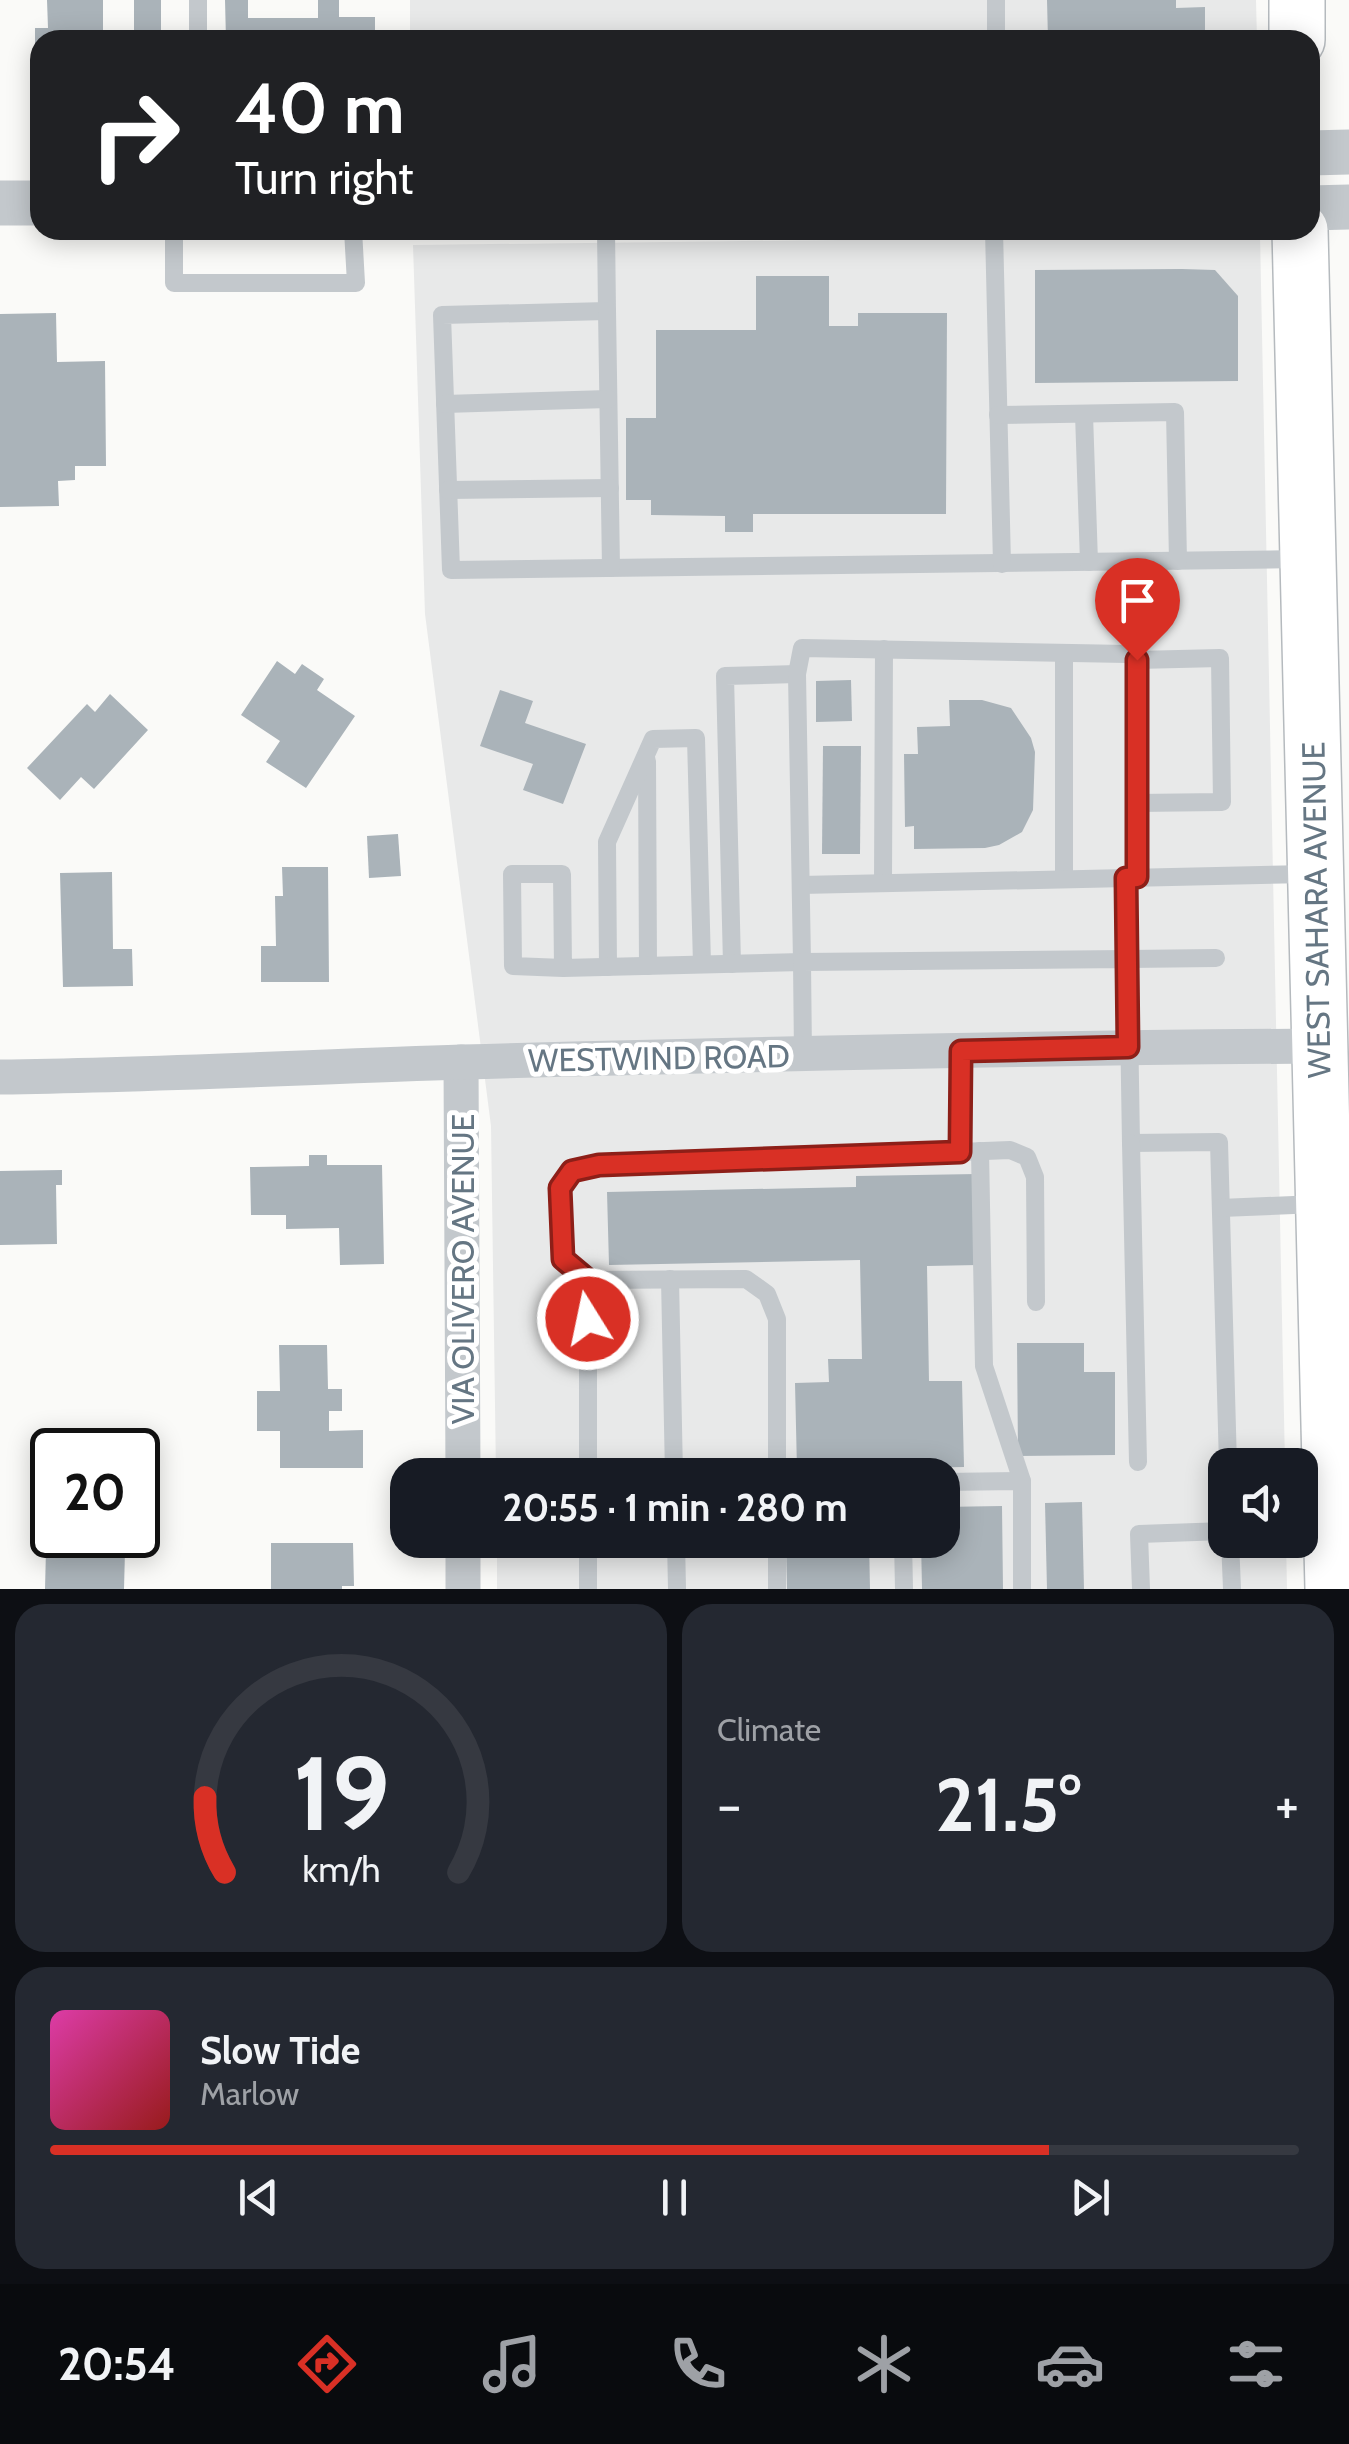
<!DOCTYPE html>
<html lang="en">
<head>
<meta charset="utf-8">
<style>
  body { margin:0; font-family:Cabin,sans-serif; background:#242831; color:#f1f3f6; height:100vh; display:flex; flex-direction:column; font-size:38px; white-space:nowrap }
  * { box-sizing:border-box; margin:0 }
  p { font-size:32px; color:#9ea1a6 }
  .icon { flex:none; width:55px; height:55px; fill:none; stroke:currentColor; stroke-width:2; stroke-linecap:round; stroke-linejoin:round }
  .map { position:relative; height:1589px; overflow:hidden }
  .details { display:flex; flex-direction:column; gap:15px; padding:15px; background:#0d0f14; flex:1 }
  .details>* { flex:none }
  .top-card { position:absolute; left:30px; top:30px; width:1290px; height:210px; border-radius:30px; box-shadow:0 5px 25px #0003; background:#202124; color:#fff; overflow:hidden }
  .tools { position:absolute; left:1208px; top:1448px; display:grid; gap:20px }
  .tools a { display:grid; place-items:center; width:110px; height:110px; border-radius:20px; background:#171b24; box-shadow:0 5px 25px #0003; font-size:50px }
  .speed { position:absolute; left:30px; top:1428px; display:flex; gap:20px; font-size:50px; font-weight:700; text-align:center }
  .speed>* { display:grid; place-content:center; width:130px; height:130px; border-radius:50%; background:#171b24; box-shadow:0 5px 25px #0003; line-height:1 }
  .speed .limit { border:5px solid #111; border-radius:15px; background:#fff; color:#111 }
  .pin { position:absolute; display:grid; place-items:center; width:85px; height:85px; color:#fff; margin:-102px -42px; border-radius:50% 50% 50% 0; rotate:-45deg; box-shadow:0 0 10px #0007 }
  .pin .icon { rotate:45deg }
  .me { position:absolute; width:110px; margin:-55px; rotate:350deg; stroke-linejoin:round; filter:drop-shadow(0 0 8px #0008) }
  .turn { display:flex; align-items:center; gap:35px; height:210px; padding:0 40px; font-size:45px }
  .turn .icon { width:130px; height:130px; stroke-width:2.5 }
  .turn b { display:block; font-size:70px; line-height:85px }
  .big { font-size:75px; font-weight:700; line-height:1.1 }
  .details .widget { flex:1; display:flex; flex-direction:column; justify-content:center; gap:15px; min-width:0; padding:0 35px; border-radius:30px; background:#242831 }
  .details .dial { align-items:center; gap:0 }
  .dial svg { height:260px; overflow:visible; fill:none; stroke:#363941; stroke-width:7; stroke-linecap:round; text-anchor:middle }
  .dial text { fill:#f1f3f6; stroke:none }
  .song { display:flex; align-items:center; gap:30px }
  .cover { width:120px; height:120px; border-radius:15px; background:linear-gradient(135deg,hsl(320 70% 55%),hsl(0 70% 35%)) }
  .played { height:10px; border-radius:5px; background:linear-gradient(90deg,#d93025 80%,#363941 80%) }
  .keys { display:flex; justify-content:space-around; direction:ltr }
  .heat { display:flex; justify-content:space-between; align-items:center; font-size:55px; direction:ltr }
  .details .tiles { flex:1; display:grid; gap:15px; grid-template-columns:1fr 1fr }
  .widget:last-child { grid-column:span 2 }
  .trip { position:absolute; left:390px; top:1458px; width:570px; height:100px; border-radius:30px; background:#171b24; box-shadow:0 5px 25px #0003; font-weight:700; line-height:100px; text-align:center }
  .dock { display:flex; height:160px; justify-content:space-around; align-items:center; background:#090b0e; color:#9ea1a6 }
  .dock .icon { width:70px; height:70px }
  .dock .active { color:#d93025 }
  .dock b { font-size:45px; color:#f1f3f6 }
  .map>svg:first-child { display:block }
  .built { fill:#e8e9e9 }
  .building { fill:#aab3b9 }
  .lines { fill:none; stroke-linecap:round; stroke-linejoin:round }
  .primary-casing { stroke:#b5babe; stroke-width:58 }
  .service { stroke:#c3c8cc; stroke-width:18 }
  .minor { stroke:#c3c8cc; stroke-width:35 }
  .tertiary { stroke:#c3c8cc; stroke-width:45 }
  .primary { stroke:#fff; stroke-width:55 }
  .route-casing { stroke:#8d1f18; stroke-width:25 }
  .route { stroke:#d93025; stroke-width:18 }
  .labels { text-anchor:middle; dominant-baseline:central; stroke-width:10; stroke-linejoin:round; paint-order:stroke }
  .street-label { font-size:32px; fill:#657683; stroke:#fff }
</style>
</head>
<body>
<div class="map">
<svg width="1349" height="1589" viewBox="0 0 1349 1589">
  <rect width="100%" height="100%" fill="#fafaf8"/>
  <g class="built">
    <polygon points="410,0 1256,0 1257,40 410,40"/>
    <polygon points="1260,235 1285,1465 1225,1465 1225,1540 1286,1540 1287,1589 497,1589 497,1540 942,1540 942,1475 496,1475 491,1126 425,614 413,245"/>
  </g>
  <g class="building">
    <polygon points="47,0 103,0 103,40 40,40 40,57 35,57 35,28 48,28"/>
    <rect x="134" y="0" width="27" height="33"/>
    <polygon points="225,0 248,0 248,18 318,18 318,0 339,0 339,17 375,17 375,40 226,40"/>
    <polygon points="1047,0 1176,0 1176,8 1205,7 1205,40 1048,40"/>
    <polygon points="1182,269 1215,270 1238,296 1238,381 1035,383 1035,270"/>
    <polygon points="756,276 829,276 829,326 858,326 858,313 947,313 946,514 753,514 753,532 725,532 725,516 651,515 651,500 626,500 626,418 656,418 656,330 756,330"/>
    <polygon points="56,313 57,362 105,361 106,466 75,466 75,480 58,481 59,506 0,507 0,314"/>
    <polygon points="277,661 295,674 302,664 324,679 317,690 355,716 306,788 266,762 280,741 241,715"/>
    <polygon points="851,680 852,721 816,722 816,681"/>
    <polygon points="500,690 533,701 525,723 586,744 563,804 523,790 533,764 480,746"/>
    <polygon points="110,694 148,730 94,789 81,777 60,800 27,768 87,704 95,712"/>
    <polygon points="949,700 982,700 1011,708 1031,738 1035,752 1033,810 1022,832 999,845 985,848 914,849 914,826 905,827 904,754 918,754 917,727 950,726"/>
    <polygon points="823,746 861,746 860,854 822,854"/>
    <polygon points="398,834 401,876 369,878 367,836"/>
    <polygon points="282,867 328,867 329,982 261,982 261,946 276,946 275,896 283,896"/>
    <polygon points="112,872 113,949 132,949 133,986 63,987 60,873"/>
    <polygon points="309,1155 327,1155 327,1165 382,1165 384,1264 340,1265 339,1228 286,1229 286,1215 251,1215 250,1167 309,1166"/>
    <polygon points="62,1170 62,1185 56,1185 57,1244 0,1245 0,1171"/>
    <polygon points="977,1174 978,1265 927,1266 929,1381 962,1381 964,1467 797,1470 795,1383 829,1382 828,1359 862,1359 860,1260 609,1265 607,1192 856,1187 856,1176"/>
    <polygon points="1017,1343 1084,1343 1084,1372 1115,1372 1115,1455 1018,1456"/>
    <polygon points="279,1345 327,1345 328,1389 342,1389 342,1411 329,1411 329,1431 363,1430 363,1468 280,1468 280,1431 257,1431 257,1391 280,1391"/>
    <polygon points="566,1470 566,1475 513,1475 512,1471"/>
    <polygon points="1082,1502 1084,1589 1047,1589 1045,1503"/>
    <polygon points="1002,1506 1003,1589 922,1589 921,1540 942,1540 942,1507"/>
    <polygon points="786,1540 869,1540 870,1589 787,1589"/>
    <polygon points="271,1543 353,1543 354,1586 342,1586 342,1589 271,1589"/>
    <polygon points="46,1550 125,1551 124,1589 45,1589"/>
  </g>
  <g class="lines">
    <g class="primary-casing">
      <g id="primary">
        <polyline points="1297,0 1297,40"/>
        <polyline points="1300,230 1333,1589"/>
      </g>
    </g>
    <g class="service">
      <polyline points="198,0 198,40"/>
      <polyline points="996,40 996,0"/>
      <polyline points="174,230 174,283 356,283 353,230"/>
      <polyline points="606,230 607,311 442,315 451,570 1302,559"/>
      <polyline points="994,230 1002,564"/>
      <polyline points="607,311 611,568"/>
      <polyline points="445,404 608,399"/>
      <polyline points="1084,414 1089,562"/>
      <polyline points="998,415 1175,412 1178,561"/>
      <polyline points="448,490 610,488"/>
      <polyline points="1137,660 1220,658 1222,802 1137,803"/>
      <polyline points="647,761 648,966"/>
      <polyline points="1064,879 1064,653"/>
      <polyline points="883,883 884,649"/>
      <polyline points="801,885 1127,878"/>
      <polyline points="1216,958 1128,959 1127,878 1309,874"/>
      <polyline points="732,964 725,676 797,674"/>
      <polyline points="608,967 607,842 653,739 696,738 702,964"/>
      <polyline points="563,968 562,874 512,874 513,966 563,968 802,962 797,674 802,648 1127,654 1137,660 1137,877"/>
      <polyline points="961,1051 960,1152 1010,1150 1027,1157 1035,1177 1036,1302"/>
      <polyline points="803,1055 802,962 1128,959 1131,1143 1219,1142 1228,1465"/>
      <polyline points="1131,1143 1138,1462"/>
      <polyline points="980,1151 984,1366 1022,1481"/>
      <polyline points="1221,1208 1317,1204"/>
      <polyline points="670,1279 674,1475"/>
      <polyline points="588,1280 563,1259 560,1189 572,1171 599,1165 960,1152"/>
      <polyline points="588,1475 588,1280 746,1279 767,1294 777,1319 777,1475"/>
      <polyline points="942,1482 1022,1481 1022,1589"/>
      <polyline points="676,1540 677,1589"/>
      <polyline points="777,1540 777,1589"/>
      <polyline points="903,1540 904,1589"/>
      <polyline points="1230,1540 1232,1589"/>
      <polyline points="588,1589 588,1540"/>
      <polyline points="1141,1589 1139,1534 1225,1531"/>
    </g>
    <g class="minor">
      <polyline points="461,1062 463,1475"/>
      <path d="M0 1077C154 1075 308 1067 462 1062 747 1054 1033 1048 1318 1046"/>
      <polyline points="463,1540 463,1589"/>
    </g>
    <g class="tertiary">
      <polyline points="1310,153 1349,152"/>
      <polyline points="0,203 40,203"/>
      <polyline points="1310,208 1349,207"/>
    </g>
    <use href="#primary" class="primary"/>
  </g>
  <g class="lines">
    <g class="route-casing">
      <polyline id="route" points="588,1319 588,1280 563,1259 560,1188 572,1171 599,1165 960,1152 961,1051 1128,1047 1126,878 1137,877 1137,660"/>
    </g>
    <use href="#route" class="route"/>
  </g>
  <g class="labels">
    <g class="street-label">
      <text transform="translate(1316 910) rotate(-91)">WEST SAHARA AVENUE</text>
      <text transform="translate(659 1058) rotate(-1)">WESTWIND ROAD</text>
      <text transform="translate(462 1269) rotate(-90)">VIA OLIVERO AVENUE</text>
    </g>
  </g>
</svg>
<div class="tools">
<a><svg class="icon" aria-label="sound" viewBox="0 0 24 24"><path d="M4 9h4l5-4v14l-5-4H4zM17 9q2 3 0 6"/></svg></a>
</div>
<div class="speed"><div class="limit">20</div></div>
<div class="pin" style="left:1137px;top:660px;background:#d93025"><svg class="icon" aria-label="arrive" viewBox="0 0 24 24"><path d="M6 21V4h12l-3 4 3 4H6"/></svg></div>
<svg class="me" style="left:588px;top:1319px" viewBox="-20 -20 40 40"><circle r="17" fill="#d93025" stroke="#fff" stroke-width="3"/><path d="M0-11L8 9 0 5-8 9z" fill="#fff"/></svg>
<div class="trip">20:55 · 1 min · 280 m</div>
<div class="top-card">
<div class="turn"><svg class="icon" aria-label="right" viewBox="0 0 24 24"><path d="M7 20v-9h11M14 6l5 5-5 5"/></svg><div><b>40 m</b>Turn right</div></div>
</div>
</div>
<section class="details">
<div class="tiles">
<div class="widget dial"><svg viewBox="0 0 100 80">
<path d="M14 69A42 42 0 1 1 86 69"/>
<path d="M14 69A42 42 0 0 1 8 46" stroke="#d93025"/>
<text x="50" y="56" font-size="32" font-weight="700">19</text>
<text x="50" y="72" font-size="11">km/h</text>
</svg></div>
<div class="widget"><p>Climate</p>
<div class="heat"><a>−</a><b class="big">21.5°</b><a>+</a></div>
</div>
<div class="widget">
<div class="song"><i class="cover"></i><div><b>Slow Tide</b><p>Marlow</p></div></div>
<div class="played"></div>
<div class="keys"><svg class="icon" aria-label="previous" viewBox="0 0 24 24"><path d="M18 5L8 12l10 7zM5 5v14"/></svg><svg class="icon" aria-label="pause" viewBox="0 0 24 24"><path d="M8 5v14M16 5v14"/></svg><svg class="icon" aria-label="next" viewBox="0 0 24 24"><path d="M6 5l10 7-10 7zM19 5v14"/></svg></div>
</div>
</div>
</section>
<nav class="dock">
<b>20:54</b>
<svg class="icon active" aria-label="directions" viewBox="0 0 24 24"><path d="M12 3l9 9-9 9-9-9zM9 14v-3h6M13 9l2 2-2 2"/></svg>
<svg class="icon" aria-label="music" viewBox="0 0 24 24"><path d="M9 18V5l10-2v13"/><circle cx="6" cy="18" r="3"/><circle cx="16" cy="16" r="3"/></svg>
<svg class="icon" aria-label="phone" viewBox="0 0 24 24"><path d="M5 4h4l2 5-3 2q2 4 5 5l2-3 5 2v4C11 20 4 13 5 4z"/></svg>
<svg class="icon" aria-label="climate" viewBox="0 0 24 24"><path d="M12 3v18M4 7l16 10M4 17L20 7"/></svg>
<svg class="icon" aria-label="car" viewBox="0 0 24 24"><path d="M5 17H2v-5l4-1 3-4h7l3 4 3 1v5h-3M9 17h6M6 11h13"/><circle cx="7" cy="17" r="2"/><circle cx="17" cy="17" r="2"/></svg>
<svg class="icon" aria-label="filters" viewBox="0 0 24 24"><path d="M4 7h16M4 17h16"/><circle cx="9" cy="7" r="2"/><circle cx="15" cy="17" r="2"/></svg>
</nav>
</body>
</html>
